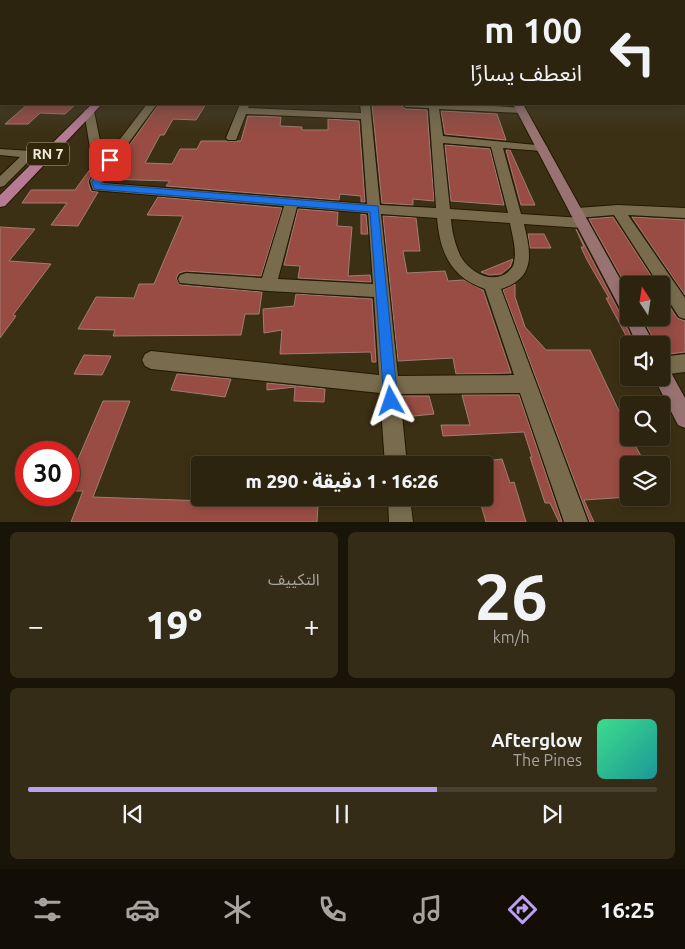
<!DOCTYPE html>
<html lang="ar">
<head>
<meta charset="utf-8">
<style>
  body { margin:0; font-family:Ubuntu,"Noto Sans Arabic",sans-serif; background:#352c18; color:#f1f3f6; direction:rtl; height:100vh; display:flex; flex-direction:column; font-size:19px; white-space:nowrap }
  * { box-sizing:border-box; margin:0 }
  p { font-size:16px; color:#a7a49e }
  .icon { flex:none; width:28px; height:28px; fill:none; stroke:currentColor; stroke-width:2; stroke-linecap:round; stroke-linejoin:round }
  .map { position:relative; height:522px; overflow:hidden; direction:ltr }
  .sheet { display:flex; flex-direction:column; gap:10px; padding:10px; background:#191408; flex:1 }
  .sheet>* { flex:none }
  .top-card { position:absolute; left:0px; top:0px; width:685px; height:105px; box-shadow:0 2px 8px #0003,0 0 0 1px #48412f; direction:rtl; background:#2d240f; color:#f1f3f6; overflow:hidden }
  .needle { width:32px; rotate:348deg }
  .tools { position:absolute; left:620px; top:276px; display:grid; gap:10px }
  .tools a { display:grid; place-items:center; width:50px; height:50px; border-radius:5px; background:#2d240f; box-shadow:0 2px 8px #0003,0 0 0 1px #48412f; font-size:25px }
  .speed { position:absolute; left:15px; top:441px; display:flex; gap:10px; font-size:25px; font-weight:700; text-align:center }
  .speed>* { display:grid; place-content:center; width:65px; height:65px; border-radius:50%; background:#2d240f; box-shadow:0 2px 8px #0003,0 0 0 1px #48412f; line-height:1 }
  .speed .limit { border:8px solid #d22; background:#fff; color:#111 }
  .pin { position:absolute; display:grid; place-items:center; width:42px; height:42px; color:#fff; margin:-21px; border-radius:10px; box-shadow:0 2px 8px #0006 }
  .me { position:absolute; width:55px; margin:-28px; rotate:355deg; stroke-linejoin:round; filter:drop-shadow(0 0 4px #0008) }
  .turn { display:flex; align-items:center; gap:18px; height:105px; padding:0 20px; font-size:22px }
  .turn .icon { width:65px; height:65px; stroke-width:2.5 }
  .turn b { display:block; font-size:35px; line-height:42px }
  .big { font-size:38px; font-weight:800; line-height:1.1 }
  .sheet .widget { flex:1; display:flex; flex-direction:column; justify-content:center; gap:8px; min-width:0; padding:0 18px; border-radius:8px; background:#352c18 }
  .sheet .dial { align-items:center; gap:0 }
  .dial b { font-size:65px; line-height:1 }
  .song { display:flex; align-items:center; gap:15px }
  .cover { width:60px; height:60px; border-radius:8px; background:linear-gradient(135deg,hsl(150 70% 55%),hsl(180 70% 35%)) }
  .played { height:5px; border-radius:2px; background:linear-gradient(90deg,#bca0f2 65%,#48412f 65%) }
  .keys { display:flex; justify-content:space-around; direction:ltr }
  .heat { display:flex; justify-content:space-between; align-items:center; font-size:28px; direction:ltr }
  .sheet .tiles { flex:1; display:grid; gap:10px; grid-template-columns:1fr 1fr }
  .widget:last-child { grid-column:span 2 }
  .trip { position:absolute; left:191px; top:456px; width:302px; height:50px; border-radius:5px; background:#2d240f; box-shadow:0 2px 8px #0003,0 0 0 1px #48412f; font-weight:800; line-height:50px; text-align:center; direction:rtl }
  .dock { display:flex; height:80px; justify-content:space-around; align-items:center; background:#120e06; color:#a7a49e }
  .dock .icon { width:35px; height:35px }
  .dock .current { color:#bca0f2 }
  .dock b { font-size:22px; color:#f1f3f6 }
  .map>svg:first-child { display:block }
  .building { fill:#984c43; stroke:#a17c77 }
  .lines { fill:none; stroke-linecap:round; stroke-linejoin:round }
  .street-casing { stroke:#221800; stroke-width:2 }
  .secondary-casing { stroke:#221800; stroke-width:2 }
  .primary-casing { stroke:#221800; stroke-width:2 }
  .street { fill:#796c4e; fill-rule:evenodd }
  .secondary { fill:#987371; fill-rule:evenodd }
  .primary { fill:#b77a95; fill-rule:evenodd }
  .route { fill:#1a73e8; stroke:#114b97 }
  .labels { text-anchor:middle; dominant-baseline:central; stroke-width:5; stroke-linejoin:round; paint-order:stroke }
  .shield { fill:#312609; stroke:#b7ae9b; stroke-width:1 }
  .shield-label { font-size:14px; font-weight:bold; fill:#f1e9d9 }
</style>
</head>
<body>
<div class="map">
<svg width="685" height="522" viewBox="0 0 685 522">
  <rect width="100%" height="100%" fill="#3c3014"/>
  <g class="building">
    <polygon points="28,104 76,104 65,114 40,113 28,124 5,124"/>
    <polygon points="159,104 206,104 196,120 173,119 164,135 160,135 145,163 172,164 180,149 197,149 201,141 241,141 248,116 281,117 280,126 302,127 302,130 328,130 328,119 359,121 365,202 361,202 361,196 340,194 339,200 166,186 170,181 107,179 106,181 108,175"/>
    <polygon points="372,104 399,104 406,109 427,110 434,201 413,199 413,205 382,203"/>
    <polygon points="441,111 497,114 506,140 445,134"/>
    <polygon points="445,145 490,149 504,205 451,201"/>
    <polygon points="506,150 510,150 535,205 521,205"/>
    <polygon points="91,168 92,173 88,182 91,191 98,192 78,226 51,225 67,203 22,203 31,190 75,190"/>
    <polygon points="158,197 282,208 261,276 186,271 179,273 176,278 180,285 262,292 259,314 245,314 241,335 113,336 115,330 78,329 96,297 134,298 139,284 154,284 183,216 147,215"/>
    <polygon points="298,209 338,212 337,226 352,227 348,276 370,275 371,282 298,278 300,266 284,265"/>
    <polygon points="361,214 366,215 368,234 361,234"/>
    <polygon points="383,216 416,218 420,251 403,251 407,273 445,271 448,281 464,280 483,290 511,373 456,374 453,358 398,361"/>
    <polygon points="613,217 657,285 629,285 629,291 589,219"/>
    <polygon points="632,217 685,220 685,295"/>
    <polygon points="0,227 35,229 9,261 51,264 13,315 16,316 0,338"/>
    <polygon points="576,229 622,317 635,345 631,345 606,298 609,298 587,260 581,247 584,247"/>
    <polygon points="528,234 544,234 551,248 530,248"/>
    <polygon points="513,259 510,267 501,274 489,275 481,272"/>
    <polygon points="515,284 515,297 525,327 546,350 590,350 629,432 629,438 631,438 646,465 629,465 629,497 584,500 594,522 590,522 503,290"/>
    <polygon points="661,293 677,318 685,321 685,352 661,355 661,345 657,345 642,318 661,318"/>
    <polygon points="296,294 372,299 376,362 372,362 371,352 280,354 282,330 264,333 263,309 294,306"/>
    <polygon points="84,355 111,356 102,375 74,374"/>
    <polygon points="177,374 231,379 225,397 171,390"/>
    <polygon points="267,383 325,389 324,402 294,401 295,387 267,390"/>
    <polygon points="462,395 519,395 562,522 559,522 550,503 545,503 530,457 532,457 524,432 443,436 441,425 470,425"/>
    <polygon points="402,396 429,396 434,414 404,417"/>
    <polygon points="103,401 130,401 93,497 318,505 317,522 71,522 83,491 69,491 69,480"/>
    <polygon points="502,459 510,483 514,482 526,522 486,522 479,498 485,498 485,461"/>
  </g>
  <g class="lines">
    <g class="street-casing">
      <g id="street">
        <rect x="0" y="61" width="1" height="6"/>
        <rect x="0" y="84" width="1" height="6"/>
        <path d="M147 104H157L106 174 103 183 367 204 361 119 246 114 236 140H228L226 138 240 104H250L248 108 361 113 360 104H370L380 205 436 208 429 108 406 107 401 104H459L525 108V112L521 113 439 109 443 136 546 146 548 148 546 150 542 151 503 148 521 214 582 218 587 220 589 223 587 226 582 228 524 224C531 253 536 278 501 289L588 522H564L520 393 400 394 407 465H385L380 393 151 369 145 366 142 360 145 354 151 351 379 375 374 297 268 291 180 283 178 279 180 275 186 273 262 278 284 206 93 190 90 181 94 173 84 111 89 108 94 111 104 160ZM443 143 491 147 508 213 450 209ZM297 207 368 213 373 284 278 279ZM381 214 437 218C440 252 450 277 485 289L514 375 398 376ZM451 219 510 223C512 235 517 250 514 262 514 266 511 269 508 272 492 285 470 272 461 257 455 245 452 232 451 219Z"/>
        <polygon points="0,149 47,152 53,155 47,158 32,158 4,186 0,187 0,176 20,157 0,155"/>
        <polygon points="618,205 685,208 685,218 628,215 685,298 685,319 679,317 661,289 661,285 659,285 614,215 577,218 572,216 570,213 572,210 577,208"/>
        <polygon points="685,354 685,372 661,375 661,357"/>
        <polygon points="388,498 410,498 413,522 389,522"/>
      </g>
    </g>
    <g class="secondary-casing">
      <g id="secondary">
        <polygon points="513,104 523,104 629,295 629,318 640,318 655,345 637,345 624,316"/>
        <polygon points="661,364 668,367 685,398 685,428 678,425 654,378 661,378"/>
      </g>
    </g>
    <g class="primary-casing">
      <polygon id="primary" points="92,104 102,104 5,206 0,207 0,195"/>
    </g>
    <use href="#street" class="street"/>
    <use href="#secondary" class="secondary"/>
    <use href="#primary" class="primary"/>
  </g>
  <linearGradient id="sky" x2="0" y2="1"><stop stop-color="#211a0b"/><stop offset="0.45" stop-color="#504e45"/><stop offset="1" stop-color="#504e45" stop-opacity="0"/></linearGradient>
  <rect width="685" height="132" fill="url(#sky)"/>
  <polygon class="route" points="106,158 110,158 114,160 101,184 378,206 398,401 396,406 391,408 386,406 384,401 370,212 94,189 92,182"/>
  <g class="labels">
    <rect class="shield" x="27" y="142.5" width="42" height="23" rx="4"/>
    <g class="shield-label">
      <text x="48" y="154">RN 7</text>
    </g>
  </g>
</svg>
<div class="tools">
<a><svg class="needle" viewBox="-14 -14 28 28"><path d="M0-13l5 13h-10z" fill="#e53935"/><path d="M0 13l5-13h-10z" fill="#a7a49e"/></svg></a>
<a><svg class="icon" aria-label="sound" viewBox="0 0 24 24"><path d="M4 9h4l5-4v14l-5-4H4zM17 9q2 3 0 6"/></svg></a>
<a><svg class="icon" aria-label="search" viewBox="0 0 24 24"><circle cx="10" cy="10" r="6"/><path d="M15 15l6 6"/></svg></a>
<a><svg class="icon" aria-label="layers" viewBox="0 0 24 24"><path d="M12 4l9 5-9 5-9-5zM3 14l9 5 9-5"/></svg></a>
</div>
<div class="speed"><div class="limit">30</div></div>
<div class="pin" style="left:110px;top:160px;background:#d93025"><svg class="icon" aria-label="arrive" viewBox="0 0 24 24"><path d="M6 21V4h12l-3 4 3 4H6"/></svg></div>
<svg class="me" style="left:391px;top:401px" viewBox="-20 -20 40 40"><path d="M0-17L14 15 0 8-14 15z" fill="#1a73e8" stroke="#fff" stroke-width="4"/></svg>
<div class="trip">16:26 · 1 دقيقة · 290 m</div>
<div class="top-card">
<div class="turn"><svg class="icon" aria-label="left" viewBox="0 0 24 24"><path d="M17 20v-9H6M10 6l-5 5 5 5"/></svg><div><b>100 m</b>انعطف يسارًا</div></div>
</div>
</div>
<section class="sheet">
<div class="tiles">
<div class="widget dial"><b>26</b><p>km/h</p></div>
<div class="widget"><p>التكييف</p>
<div class="heat"><a>−</a><b class="big">19°</b><a>+</a></div>
</div>
<div class="widget">
<div class="song"><i class="cover"></i><div><b>Afterglow</b><p>The Pines</p></div></div>
<div class="played"></div>
<div class="keys"><svg class="icon" aria-label="previous" viewBox="0 0 24 24"><path d="M18 5L8 12l10 7zM5 5v14"/></svg><svg class="icon" aria-label="pause" viewBox="0 0 24 24"><path d="M8 5v14M16 5v14"/></svg><svg class="icon" aria-label="next" viewBox="0 0 24 24"><path d="M6 5l10 7-10 7zM19 5v14"/></svg></div>
</div>
</div>
</section>
<nav class="dock">
<b>16:25</b>
<svg class="icon current" aria-label="directions" viewBox="0 0 24 24"><path d="M12 3l9 9-9 9-9-9zM9 14v-3h6M13 9l2 2-2 2"/></svg>
<svg class="icon" aria-label="music" viewBox="0 0 24 24"><path d="M9 18V5l10-2v13"/><circle cx="6" cy="18" r="3"/><circle cx="16" cy="16" r="3"/></svg>
<svg class="icon" aria-label="phone" viewBox="0 0 24 24"><path d="M5 4h4l2 5-3 2q2 4 5 5l2-3 5 2v4C11 20 4 13 5 4z"/></svg>
<svg class="icon" aria-label="climate" viewBox="0 0 24 24"><path d="M12 3v18M4 7l16 10M4 17L20 7"/></svg>
<svg class="icon" aria-label="car" viewBox="0 0 24 24"><path d="M5 17H2v-5l4-1 3-4h7l3 4 3 1v5h-3M9 17h6M6 11h13"/><circle cx="7" cy="17" r="2"/><circle cx="17" cy="17" r="2"/></svg>
<svg class="icon" aria-label="filters" viewBox="0 0 24 24"><path d="M4 7h16M4 17h16"/><circle cx="9" cy="7" r="2"/><circle cx="15" cy="17" r="2"/></svg>
</nav>
</body>
</html>
